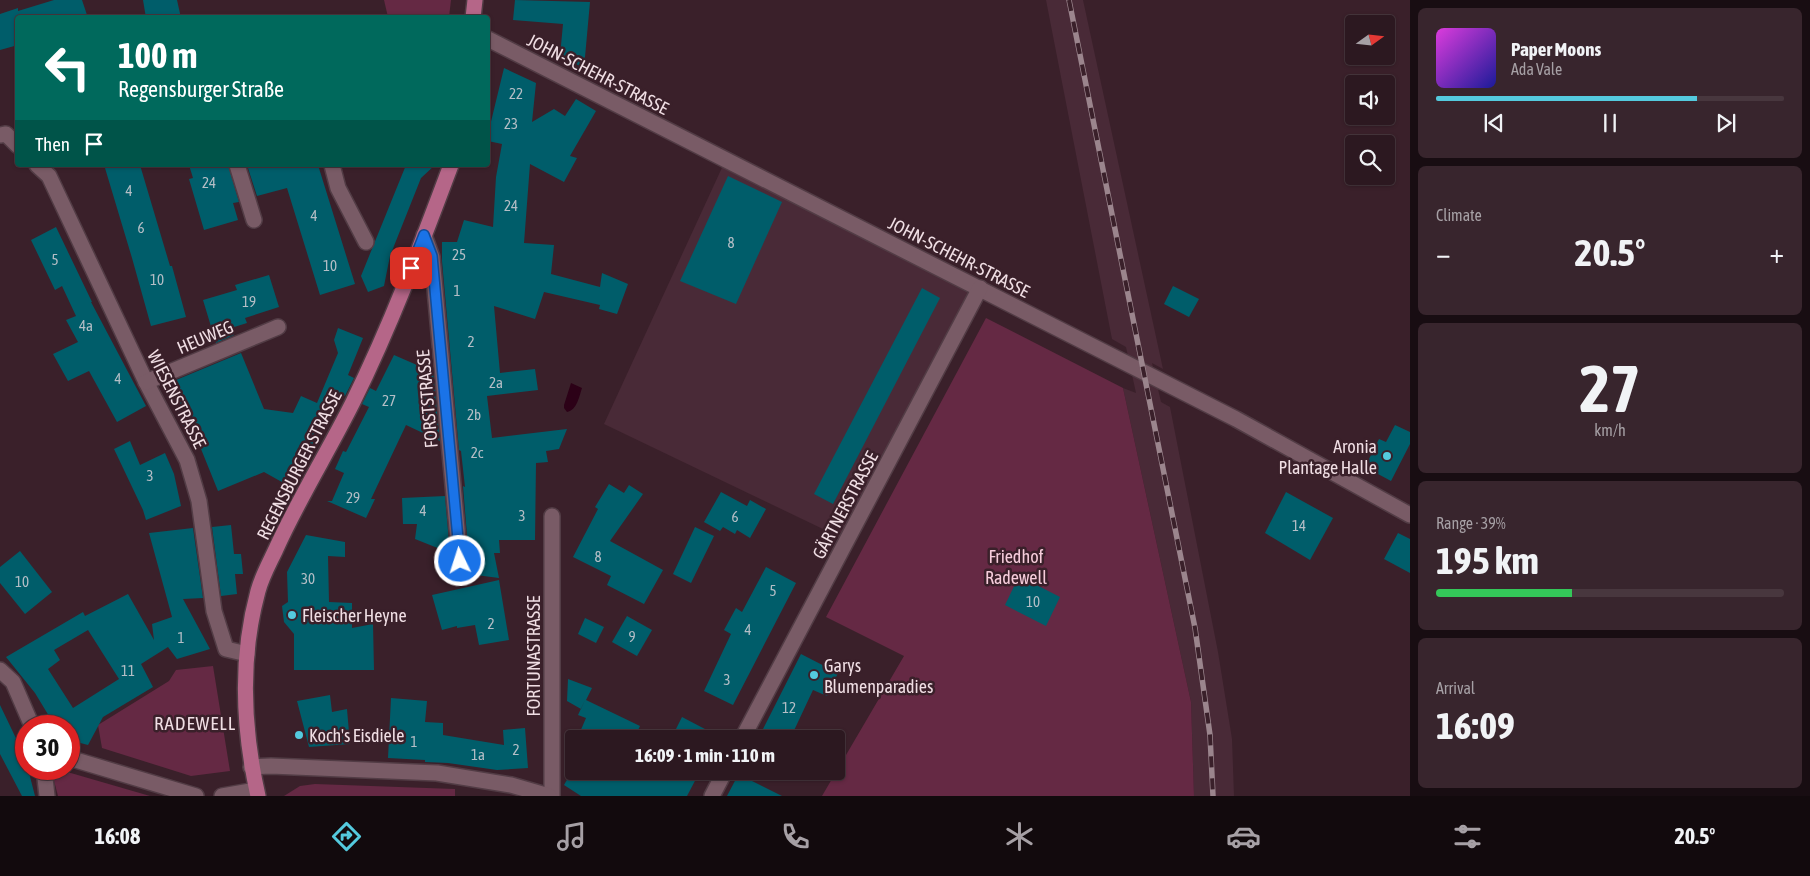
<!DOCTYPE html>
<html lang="en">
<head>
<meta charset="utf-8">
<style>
  body { margin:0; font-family:"Asap Condensed",sans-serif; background:#38252d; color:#f1f3f6; height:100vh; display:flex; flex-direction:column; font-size:19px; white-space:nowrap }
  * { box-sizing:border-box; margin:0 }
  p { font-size:16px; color:#a6a0a5 }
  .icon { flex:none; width:28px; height:28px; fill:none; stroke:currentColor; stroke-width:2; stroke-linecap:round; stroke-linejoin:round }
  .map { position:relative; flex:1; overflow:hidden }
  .details { display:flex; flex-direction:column; gap:8px; padding:8px; background:#180d12; width:400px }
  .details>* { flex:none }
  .guide { position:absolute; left:15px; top:15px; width:475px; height:152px; border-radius:5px; box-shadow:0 1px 4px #0004,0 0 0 1px #48373e; background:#00695c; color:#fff; overflow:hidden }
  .needle { width:32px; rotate:75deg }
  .fabs { position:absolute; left:1345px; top:15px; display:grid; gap:10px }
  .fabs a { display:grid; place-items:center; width:50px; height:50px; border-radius:5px; background:#2c1820; box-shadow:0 1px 4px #0004,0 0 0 1px #48373e; font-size:25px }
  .speed { position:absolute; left:15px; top:715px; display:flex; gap:10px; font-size:25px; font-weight:700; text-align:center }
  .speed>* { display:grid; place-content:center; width:65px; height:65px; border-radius:50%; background:#2c1820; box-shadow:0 1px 4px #0004,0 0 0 1px #48373e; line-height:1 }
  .speed .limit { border:8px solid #d22; background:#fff; color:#111 }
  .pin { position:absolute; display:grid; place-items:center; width:42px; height:42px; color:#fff; margin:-21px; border-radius:10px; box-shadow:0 2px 8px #0006 }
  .me { position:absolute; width:55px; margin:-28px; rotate:356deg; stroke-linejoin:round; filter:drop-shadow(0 0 4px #0008) }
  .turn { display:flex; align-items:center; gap:18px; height:105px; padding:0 20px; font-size:22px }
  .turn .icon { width:65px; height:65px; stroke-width:2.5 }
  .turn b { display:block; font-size:35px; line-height:42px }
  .then { display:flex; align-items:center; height:48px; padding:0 20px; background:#0003; gap:10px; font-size:19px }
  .big { font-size:38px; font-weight:700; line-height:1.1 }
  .details .card { flex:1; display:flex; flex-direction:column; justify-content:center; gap:8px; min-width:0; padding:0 18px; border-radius:8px; background:#38252d }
  .details .dial { align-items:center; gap:0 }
  .dial b { font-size:65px; line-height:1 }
  .song { display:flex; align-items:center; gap:15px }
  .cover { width:60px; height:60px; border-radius:8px; background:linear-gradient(135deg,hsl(300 70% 55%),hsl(240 70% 35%)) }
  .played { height:5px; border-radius:2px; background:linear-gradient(90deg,#54cade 75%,#48373e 75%) }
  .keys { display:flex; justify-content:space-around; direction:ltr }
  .heat { display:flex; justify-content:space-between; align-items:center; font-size:28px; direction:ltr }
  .charge { height:8px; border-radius:4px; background:linear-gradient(90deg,#34c759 39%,#48373e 0) }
  .trip { position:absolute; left:565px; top:730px; width:280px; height:50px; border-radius:5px; background:#2c1820; box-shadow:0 1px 4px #0004,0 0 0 1px #48373e; font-weight:700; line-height:50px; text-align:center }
  .menu { display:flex; height:80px; justify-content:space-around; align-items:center; background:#120a0d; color:#a6a0a5 }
  .menu .icon { width:35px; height:35px }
  .menu .selected { color:#54cade }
  .menu b { font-size:22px; color:#f1f3f6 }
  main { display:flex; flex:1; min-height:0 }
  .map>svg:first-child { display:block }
  .built { fill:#492a37 }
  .green { fill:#652944 }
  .water { fill:#2c0117 }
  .building { fill:#005d6a; fill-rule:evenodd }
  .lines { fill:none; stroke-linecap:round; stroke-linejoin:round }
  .minor-casing { stroke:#523c45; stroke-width:18 }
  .major-casing { stroke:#523c45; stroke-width:18 }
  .minor { stroke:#795b66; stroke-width:15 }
  .major { stroke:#b56688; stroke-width:15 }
  .rail-casing { stroke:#9b858d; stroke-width:5.5 }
  .rail { stroke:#3a202a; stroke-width:4; stroke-dasharray:11; stroke-linecap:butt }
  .route-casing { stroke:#114b97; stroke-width:12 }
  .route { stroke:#1a73e8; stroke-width:9 }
  .poi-dot { fill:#54cade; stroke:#3a202a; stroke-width:2 }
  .labels { text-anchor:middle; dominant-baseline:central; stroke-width:5; stroke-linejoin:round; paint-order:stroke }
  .number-label { font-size:15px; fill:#b4bec6 }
  .street-label { font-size:18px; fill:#f0dee4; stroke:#3a202a }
  .poi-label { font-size:18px; fill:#f0dee4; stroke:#3a202a; text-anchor:start }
  .park-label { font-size:18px; fill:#f6ccdb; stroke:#3a202a }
  .neighbourhood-label { font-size:19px; letter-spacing:1px; fill:#f0dee4; stroke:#3a202a }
</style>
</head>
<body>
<main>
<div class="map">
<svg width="1410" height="796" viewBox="0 0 1410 796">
  <rect width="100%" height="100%" fill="#3a202a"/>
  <g class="built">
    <polygon points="1046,0 1083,0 1163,369 1152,363 1161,402 1170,407 1218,652 1232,739 1234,796 1194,796 1191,702 1123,388 1136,393 1126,347 1112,339"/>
    <polygon points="726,159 980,288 848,541 604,424"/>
  </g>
  <g class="green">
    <polygon points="384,0 451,0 449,17 388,17"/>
    <polygon points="986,318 1123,388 1191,702 1194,796 822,796 904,656 826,617"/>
    <polygon points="213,666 230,771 191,776 102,748 98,725 169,681 176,670"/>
    <polygon points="51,769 57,769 150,796 58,796"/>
    <polygon points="315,784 455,789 455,796 284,796 300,786"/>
  </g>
  <path class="water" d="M571 383 582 388C579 397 577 410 567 412L564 408V405Z"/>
  <g class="building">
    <polygon points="54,0 82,0 88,18 18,18 18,45 0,50 0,14 18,8 18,11"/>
    <polygon points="143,0 177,0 181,18 146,18"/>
    <polygon points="515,0 590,2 584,68 560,56 563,24 513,20"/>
    <polygon points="504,68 536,83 532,122 554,109 565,116 576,99 596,111 570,156 577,158 564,182 530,164 524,243 554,245 551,274 600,287 602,273 628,284 617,314 599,309 600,305 544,292 535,319 494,306 500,373 535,369 538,390 487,396 492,438 567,429 559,449 546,451 548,462 536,463 535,540 499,540 500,553 494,553 499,578 445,571 450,555 452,566 457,570 466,568 469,560 463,486 465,487 461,451 459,450 442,261 442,242 457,242 464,220 493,227 496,177 502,144 488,141 488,134"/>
    <polygon points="116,165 140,165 170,266 172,266 186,317 151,326 132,258 105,168"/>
    <polygon points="189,165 228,165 239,202 233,203 238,220 204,230 189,179 193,178"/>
    <polygon points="247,165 318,165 355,284 320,295 287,188 257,196"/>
    <polygon points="406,165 435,165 421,178 390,256 384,286 368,292 361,276"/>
    <polygon points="728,176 782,202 736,304 680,281"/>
    <polygon points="56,227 92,302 91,302 146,406 117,422 89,371 68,381 53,354 78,342 66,320 76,316 62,286 55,290 31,240"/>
    <polygon points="269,275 279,307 245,318 247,323 231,328 234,335 216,343 203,300 237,290 235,285"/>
    <polygon points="1173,286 1199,299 1189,317 1164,304"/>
    <polygon points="922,288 940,298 833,504 814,494"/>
    <polygon points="338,328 363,338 348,375 354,378 345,396 340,394 337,398 313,447 310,446 289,486 264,472 218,491 199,444 193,447 164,385 241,353 264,409 293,413 301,396 317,403 338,353 334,340"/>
    <polygon points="394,355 433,372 440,441 406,425 371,499 375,499 366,518 327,501 332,501 344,473 335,469 343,451 346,452 369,407 362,404 370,388 376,391"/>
    <polygon points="1395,425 1410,432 1410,444 1391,481 1365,467 1379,439 1386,442"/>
    <polygon points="130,441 140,465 165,453 174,474 181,506 146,520 143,510 114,449"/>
    <polygon points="609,484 624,493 629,485 643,494 610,541 663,570 644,604 607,585 611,576 573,557 598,509 595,507"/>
    <polygon points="721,492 747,506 750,500 766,509 750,538 737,530 735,534 723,527 720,531 704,522"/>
    <polygon points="1286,492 1333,518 1310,560 1265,533"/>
    <polygon points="445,496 450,553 415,539 417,524 403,524 402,498"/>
    <polygon points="231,525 234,554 241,554 243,574 235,574 237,594 221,596 212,527"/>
    <polygon points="695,527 714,536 691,583 673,574"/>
    <path d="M193 528 203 598 183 599 210 649 177 659 168 647 141 664 153 687 103 717 88 745 69 740V726H44L52 721 35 693 6 657 83 612 85 616 128 594 154 640 152 624 172 617 149 533ZM88 630 119 679 73 708 48 669 60 660 54 650Z"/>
    <polygon points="1398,533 1410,539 1410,573 1384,559"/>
    <polygon points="306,535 345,542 345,557 328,556 329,602 352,603 352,628 373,624 374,670 294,670 294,634 284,622 282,606 288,602 287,572"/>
    <polygon points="20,551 52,592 25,614 0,583 0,567"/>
    <polygon points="766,567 796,583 733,705 704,691 731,634 724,630 736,608 742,612"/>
    <polygon points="1019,576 1060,597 1046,626 1005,605"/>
    <polygon points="499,580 509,640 479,645 475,625 457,628 457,626 442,630 432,595"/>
    <polygon points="627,616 652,630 637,656 612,642"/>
    <polygon points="585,618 604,627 596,643 578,634"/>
    <polygon points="801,654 838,673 827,696 813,690 790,739 758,739"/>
    <polygon points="568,679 592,688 586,700 640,726 634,739 594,739 580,732 586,718 578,715 585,700 581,709 567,701"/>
    <polygon points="330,695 332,712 347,709 350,744 309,747 297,701"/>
    <polygon points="391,698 427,701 425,722 443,723 443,735 504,745 503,730 525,728 528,768 497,770 448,763 425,762 425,760 388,758"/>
    <polygon points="0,705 25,757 26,769 28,769 35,796 22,796 0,754"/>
    <polygon points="682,717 724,739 671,739"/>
    <polygon points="572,771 685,771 697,777 687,796 581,796 564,785"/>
    <polygon points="737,777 744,777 782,796 727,796"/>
  </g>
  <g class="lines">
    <g class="minor-casing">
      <g id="minor">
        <polyline points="488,39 1236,419 1410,515"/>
        <polyline points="0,135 6,134 18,146"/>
        <polyline points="37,165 49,176 146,382 187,460 199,501 214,611 226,649 247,654"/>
        <polyline points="237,165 254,220"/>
        <polyline points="332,165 338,188 366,242"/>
        <polyline points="424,235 432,257 460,561"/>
        <polyline points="146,382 278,327"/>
        <polyline points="552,516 552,796"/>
        <polyline points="0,670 13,682 32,726"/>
        <polyline points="742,739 980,288"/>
        <polyline points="69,758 196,796"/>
        <polyline points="251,767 271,766 437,773 511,785 549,796"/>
        <polyline points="44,769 47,796"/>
        <polyline points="222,796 256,790"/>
        <polyline points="712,796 725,771"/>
      </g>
    </g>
    <g class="major-casing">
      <g id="major">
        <polyline points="473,18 475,0"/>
        <path d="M258 796C243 729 240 657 258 591 262 576 270 562 276 549 299 498 328 452 353 402 391 325 421 245 451 165"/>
      </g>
    </g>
    <use href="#minor" class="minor"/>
    <use href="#major" class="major"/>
    <g class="rail-casing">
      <polyline id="rail" points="1069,0 1195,628 1210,735 1213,796"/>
    </g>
    <use href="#rail" class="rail"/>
  </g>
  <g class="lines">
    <g class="route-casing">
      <polyline id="route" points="411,268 424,235 432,256 460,561"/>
    </g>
    <use href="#route" class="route"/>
  </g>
  <g class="poi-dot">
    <circle cx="1387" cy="456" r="5"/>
    <circle cx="292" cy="615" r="5"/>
    <circle cx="814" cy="675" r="5"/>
    <circle cx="299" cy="735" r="5"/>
  </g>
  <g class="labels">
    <g class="number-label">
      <text x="516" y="93">22</text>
      <text x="511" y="123">23</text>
      <text x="209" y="182">24</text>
      <text x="129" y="190">4</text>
      <text x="511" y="205">24</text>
      <text x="314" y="215">4</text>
      <text x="141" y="227">6</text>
      <text x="731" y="242">8</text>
      <text x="459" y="254">25</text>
      <text x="55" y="259">5</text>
      <text x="330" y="265">10</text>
      <text x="157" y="279">10</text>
      <text x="457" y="290">1</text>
      <text x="249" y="301">19</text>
      <text x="86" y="325">4a</text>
      <text x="471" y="341">2</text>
      <text x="118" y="378">4</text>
      <text x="496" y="382">2a</text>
      <text x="389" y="400">27</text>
      <text x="474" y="414">2b</text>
      <text x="477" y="452">2c</text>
      <text x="150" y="475">3</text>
      <text x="353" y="497">29</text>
      <text x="423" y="510">4</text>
      <text x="522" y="515">3</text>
      <text x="735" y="516">6</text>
      <text x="1299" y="525">14</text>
      <text x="598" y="556">8</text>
      <text x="308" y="578">30</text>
      <text x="22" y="581">10</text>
      <text x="773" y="590">5</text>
      <text x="1033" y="601">10</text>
      <text x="491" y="623">2</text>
      <text x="748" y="629">4</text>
      <text x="632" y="636">9</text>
      <text x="181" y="637">1</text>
      <text x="128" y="670">11</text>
      <text x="727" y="679">3</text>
      <text x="789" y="707">12</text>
      <text x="414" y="741">1</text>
      <text x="516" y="749">2</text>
      <text x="478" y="754">1a</text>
    </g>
    <g class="street-label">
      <text transform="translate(598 74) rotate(27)">JOHN-SCHEHR-STRASSE</text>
      <text transform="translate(959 257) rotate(27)">JOHN-SCHEHR-STRASSE</text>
      <text transform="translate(205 337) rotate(-23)">HEUWEG</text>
      <text transform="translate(177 399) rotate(63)">WIESENSTRASSE</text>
      <text transform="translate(427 399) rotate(-95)">FORSTSTRASSE</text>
      <text transform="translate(299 465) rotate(-63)">REGENSBURGER STRASSE</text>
      <text transform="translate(845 505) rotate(-62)">GÄRTNERSTRASSE</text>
      <text transform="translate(533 656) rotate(-90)">FORTUNASTRASSE</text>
    </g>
    <g class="poi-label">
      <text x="1377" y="446" text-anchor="end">Aronia<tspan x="1377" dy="21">Plantage Halle</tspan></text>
      <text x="302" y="615">Fleischer Heyne</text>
      <text x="824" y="665">Garys<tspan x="824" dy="21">Blumenparadies</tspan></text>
      <text x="309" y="735">Koch's Eisdiele</text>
    </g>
    <g class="park-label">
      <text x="1016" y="556">Friedhof<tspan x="1016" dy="21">Radewell</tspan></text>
    </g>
    <g class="neighbourhood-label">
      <text x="195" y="723">RADEWELL</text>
    </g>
  </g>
</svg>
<div class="fabs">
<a><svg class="needle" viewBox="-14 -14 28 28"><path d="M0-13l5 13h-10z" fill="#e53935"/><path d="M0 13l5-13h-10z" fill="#a6a0a5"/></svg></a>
<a><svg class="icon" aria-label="sound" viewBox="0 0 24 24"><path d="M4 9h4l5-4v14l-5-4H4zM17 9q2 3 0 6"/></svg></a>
<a><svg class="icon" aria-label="search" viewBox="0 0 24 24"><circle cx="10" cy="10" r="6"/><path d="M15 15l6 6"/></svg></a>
</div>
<div class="speed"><div class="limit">30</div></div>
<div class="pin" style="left:411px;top:268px;background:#d93025"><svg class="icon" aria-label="arrive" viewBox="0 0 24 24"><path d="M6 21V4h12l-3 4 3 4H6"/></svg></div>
<svg class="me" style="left:460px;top:561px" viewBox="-20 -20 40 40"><circle r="17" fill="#1a73e8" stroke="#fff" stroke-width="3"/><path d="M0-11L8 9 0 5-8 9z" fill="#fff"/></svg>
<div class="trip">16:09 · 1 min · 110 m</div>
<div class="guide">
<div class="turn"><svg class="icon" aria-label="left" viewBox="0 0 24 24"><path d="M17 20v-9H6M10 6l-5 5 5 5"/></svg><div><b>100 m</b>Regensburger Straße</div></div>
<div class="then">Then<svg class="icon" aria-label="arrive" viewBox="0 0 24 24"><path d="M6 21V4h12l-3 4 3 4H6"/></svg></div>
</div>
</div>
<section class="details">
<div class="card">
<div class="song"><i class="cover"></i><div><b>Paper Moons</b><p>Ada Vale</p></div></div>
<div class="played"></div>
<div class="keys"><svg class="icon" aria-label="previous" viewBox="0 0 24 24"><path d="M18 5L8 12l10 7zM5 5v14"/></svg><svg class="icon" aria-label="pause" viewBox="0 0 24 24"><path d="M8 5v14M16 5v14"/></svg><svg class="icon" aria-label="next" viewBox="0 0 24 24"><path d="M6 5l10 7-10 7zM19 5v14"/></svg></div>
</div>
<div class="card"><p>Climate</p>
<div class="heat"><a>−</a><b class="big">20.5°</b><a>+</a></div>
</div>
<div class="card dial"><b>27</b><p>km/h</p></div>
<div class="card"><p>Range · 39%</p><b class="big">195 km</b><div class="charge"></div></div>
<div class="card"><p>Arrival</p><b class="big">16:09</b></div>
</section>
</main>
<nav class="menu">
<b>16:08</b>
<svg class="icon selected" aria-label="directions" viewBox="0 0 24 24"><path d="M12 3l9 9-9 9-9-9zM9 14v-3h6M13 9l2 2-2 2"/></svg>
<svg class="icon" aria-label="music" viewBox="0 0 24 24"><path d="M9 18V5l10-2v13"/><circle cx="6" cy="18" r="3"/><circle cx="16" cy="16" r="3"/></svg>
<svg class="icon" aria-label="phone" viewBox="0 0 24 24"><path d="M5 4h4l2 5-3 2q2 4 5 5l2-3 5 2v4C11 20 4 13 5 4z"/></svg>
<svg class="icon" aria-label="climate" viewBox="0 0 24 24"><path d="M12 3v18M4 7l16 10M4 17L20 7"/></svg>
<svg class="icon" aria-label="car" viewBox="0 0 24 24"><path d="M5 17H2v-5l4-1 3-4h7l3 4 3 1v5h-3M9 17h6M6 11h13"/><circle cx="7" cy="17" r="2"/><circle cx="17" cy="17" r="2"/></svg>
<svg class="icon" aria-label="filters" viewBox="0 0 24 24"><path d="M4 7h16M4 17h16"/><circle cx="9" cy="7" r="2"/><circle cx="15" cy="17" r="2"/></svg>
<b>20.5°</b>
</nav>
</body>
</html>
